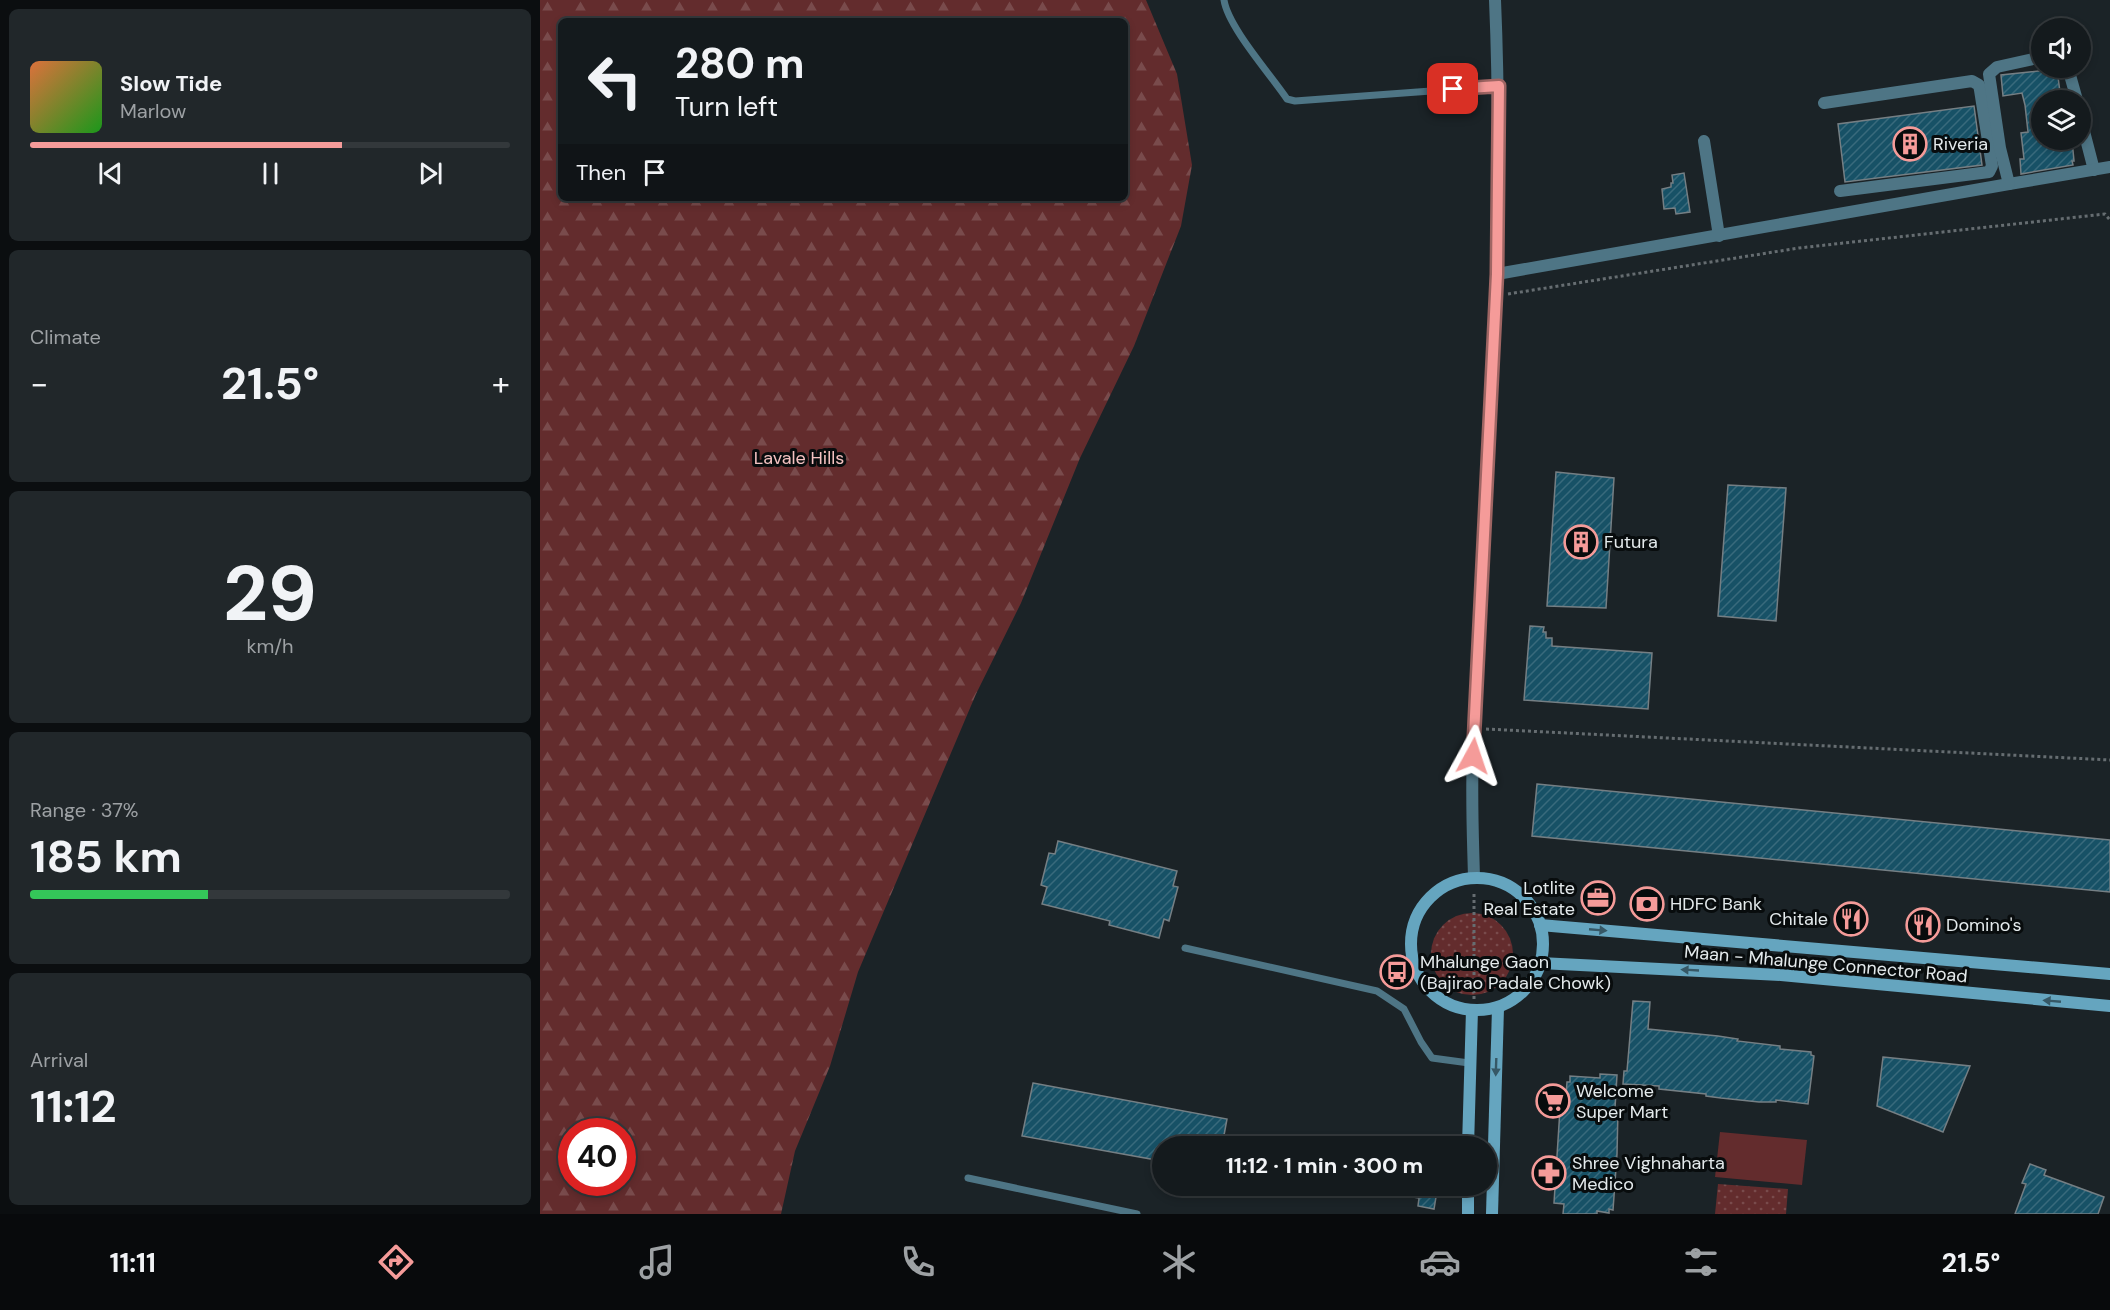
<!DOCTYPE html>
<html lang="en">
<head>
<meta charset="utf-8">
<style>
  body { margin:0; font-family:"DM Sans",sans-serif; background:#21272a; color:#f1f3f6; height:100vh; display:flex; flex-direction:column; font-size:22px; white-space:nowrap }
  * { box-sizing:border-box; margin:0 }
  p { font-size:20px; color:#9da1a4 }
  .icon { flex:none; width:33px; height:33px; fill:none; stroke:currentColor; stroke-width:2; stroke-linecap:round; stroke-linejoin:round }
  .map { position:relative; flex:1; overflow:hidden }
  .panel { display:flex; flex-direction:column; gap:9px; padding:9px; background:#0b0e10; width:540px }
  .panel>* { flex:none }
  .hud { position:absolute; left:18px; top:18px; width:570px; height:183px; border-radius:9px; box-shadow:0 3px 9px #0003,0 0 0 2px #33383b; background:#141a1d; color:#f1f3f6; overflow:hidden }
  .buttons { position:absolute; left:1491px; top:18px; display:grid; gap:12px }
  .buttons a { display:grid; place-items:center; width:60px; height:60px; border-radius:50%; background:#141a1d; box-shadow:0 3px 9px #0003,0 0 0 2px #33383b; font-size:30px }
  .speed { position:absolute; left:18px; top:1118px; display:flex; gap:12px; font-size:30px; font-weight:700; text-align:center }
  .speed>* { display:grid; place-content:center; width:78px; height:78px; border-radius:50%; background:#141a1d; box-shadow:0 3px 9px #0003,0 0 0 2px #33383b; line-height:1 }
  .speed .limit { border:9px solid #d22; background:#fff; color:#111 }
  .pin { position:absolute; display:grid; place-items:center; width:51px; height:51px; color:#fff; margin:-26px; border-radius:12px; box-shadow:0 3px 9px #0006 }
  .me { position:absolute; width:66px; margin:-33px; rotate:5deg; stroke-linejoin:round; filter:drop-shadow(0 0 4px #0008) }
  .turn { display:flex; align-items:center; gap:21px; height:126px; padding:0 18px; font-size:27px }
  .turn .icon { width:78px; height:78px; stroke-width:2.5 }
  .turn b { display:block; font-size:42px; line-height:51px }
  .then { display:flex; align-items:center; height:57px; padding:0 18px; background:#0003; gap:12px; font-size:22px }
  .big { font-size:45px; font-weight:700; line-height:1.1 }
  .panel .tile { flex:1; display:flex; flex-direction:column; justify-content:center; gap:9px; min-width:0; padding:0 21px; border-radius:9px; background:#21272a }
  .panel .dial { align-items:center; gap:0 }
  .dial b { font-size:78px; line-height:1 }
  .song { display:flex; align-items:center; gap:18px }
  .cover { width:72px; height:72px; border-radius:9px; background:linear-gradient(135deg,hsl(20 70% 55%),hsl(120 70% 35%)) }
  .played { height:6px; border-radius:3px; background:linear-gradient(90deg,#f59b99 65%,#33383b 65%) }
  .keys { display:flex; justify-content:space-around; direction:ltr }
  .heat { display:flex; justify-content:space-between; align-items:center; font-size:33px; direction:ltr }
  .charge { height:9px; border-radius:4px; background:linear-gradient(90deg,#34c759 37%,#33383b 0) }
  .trip { position:absolute; left:612px; top:1136px; width:345px; height:60px; border-radius:30px; background:#141a1d; box-shadow:0 3px 9px #0003,0 0 0 2px #33383b; font-weight:700; line-height:60px; text-align:center }
  .tabs { display:flex; height:96px; justify-content:space-around; align-items:center; background:#080a0c; color:#9da1a4 }
  .tabs .icon { width:42px; height:42px }
  .tabs .on { color:#f59b99 }
  .tabs b { font-size:27px; color:#f1f3f6 }
  main { display:flex; flex:1; min-height:0 }
  .map>svg:first-child { display:block }
  .grass { fill:url(#grass-dots) }
  .forest { fill:url(#forest-firs); fill-rule:evenodd }
  .pitch { fill:#632c2d }
  .building { fill:url(#building-hatch); stroke:#757f84; stroke-width:1.5 }
  .lines { fill:none; stroke-linecap:round; stroke-linejoin:round }
  .path { stroke:#666d71; stroke-width:3; stroke-dasharray:3 3; stroke-linecap:butt }
  .service { stroke:#4e7585; stroke-width:7 }
  .minor { stroke:#4e7585; stroke-width:12 }
  .tertiary { stroke:#4e7585; stroke-width:12 }
  .secondary { stroke:#65a5bf; stroke-width:12 }
  .oneway { fill:#365866 }
  .route-casing { stroke:#9f6563; stroke-width:15 }
  .route { stroke:#f59b99; stroke-width:10 }
  .labels { text-anchor:middle; dominant-baseline:central; stroke-width:6; stroke-linejoin:round; paint-order:stroke }
  .poi-label { font-size:18px; fill:#e4eaec; stroke:#080c0d; text-anchor:start }
  .park-label { font-size:18px; fill:#f4c2c1; stroke:#080c0d }
  .street-label { font-size:18px; fill:#e4eaec; stroke:#080c0d }
</style>
</head>
<body>
<main>
<section class="panel">
<div class="tile">
<div class="song"><i class="cover"></i><div><b>Slow Tide</b><p>Marlow</p></div></div>
<div class="played"></div>
<div class="keys"><svg class="icon" aria-label="previous" viewBox="0 0 24 24"><path d="M18 5L8 12l10 7zM5 5v14"/></svg><svg class="icon" aria-label="pause" viewBox="0 0 24 24"><path d="M8 5v14M16 5v14"/></svg><svg class="icon" aria-label="next" viewBox="0 0 24 24"><path d="M6 5l10 7-10 7zM19 5v14"/></svg></div>
</div>
<div class="tile"><p>Climate</p>
<div class="heat"><a>−</a><b class="big">21.5°</b><a>+</a></div>
</div>
<div class="tile dial"><b>29</b><p>km/h</p></div>
<div class="tile"><p>Range · 37%</p><b class="big">185 km</b><div class="charge"></div></div>
<div class="tile"><p>Arrival</p><b class="big">11:12</b></div>
</section>
<div class="map">
<svg width="1570" height="1214" viewBox="0 0 1570 1214">
  <defs>
    <pattern id="grass-dots" width="8" height="8" patternUnits="userSpaceOnUse" patternTransform="scale(1.5)"><rect width="8" height="8" fill="#632c2d"/><path d="M2 2h.1M6 6h.1" fill="none" stroke="#794b4c" stroke-width="1.8" stroke-linecap="round"/></pattern>
    <pattern id="forest-firs" width="22" height="20" patternUnits="userSpaceOnUse" patternTransform="scale(1.5)"><rect width="22" height="20" fill="#632c2d"/><path d="M5 1l3.5 6h-7zM16 11l3.5 6h-7z" fill="#794b4c"/></pattern>
    <pattern id="building-hatch" width="6" height="6" patternUnits="userSpaceOnUse" patternTransform="scale(1.5)"><rect width="6" height="6" fill="#175166"/><path d="M-1 1l2-2M0 6l6-6M5 7l2-2" fill="none" stroke="#396a7c"/></pattern>
  </defs>
  <rect width="100%" height="100%" fill="#1b2327"/>
  <g class="grass">
    <circle cx="932" cy="954" r="41"/>
    <polygon points="1178,1184 1248,1189 1246,1214 1175,1214"/>
  </g>
  <path class="forest" d="M0 0H606L637 74 652 165 641 226 594 346 540 458 481 603 436 694 318 972 290 1066 255 1151 241 1214H0ZM21 21H585V198H21ZM32 1131H82V1182H32Z"/>
  <polygon class="pitch" points="1180,1132 1267,1140 1262,1185 1175,1177"/>
  <g class="building">
    <polygon points="1517,69 1521,100 1502,100 1502,140 1532,140 1534,161 1532,161 1533,165 1481,174 1480,159 1484,159 1481,133 1488,132 1485,105 1482,93 1463,96 1461,75"/>
    <polygon points="1434,106 1442,165 1305,182 1298,124"/>
    <polygon points="1144,173 1150,212 1136,214 1135,208 1124,209 1122,189 1131,187 1131,183 1133,183 1132,175"/>
    <polygon points="1016,472 1074,478 1066,608 1007,606"/>
    <polygon points="1188,485 1246,488 1236,621 1178,616"/>
    <polygon points="990,626 1004,627 1003,632 1006,632 1006,638 1012,638 1012,646 1112,653 1108,709 984,700"/>
    <polygon points="997,784 1570,840 1570,892 992,836"/>
    <polygon points="518,841 637,871 633,886 638,887 629,921 624,919 619,938 569,925 570,921 502,904 507,887 501,885 509,853 515,854"/>
    <polygon points="1093,1001 1110,1002 1108,1029 1178,1036 1198,1039 1197,1041 1240,1046 1240,1049 1271,1052 1271,1055 1274,1056 1268,1104 1236,1100 1236,1102 1219,1102 1181,1098 1166,1096 1166,1094 1119,1089 1119,1086 1083,1084 1084,1071 1087,1071"/>
    <polygon points="1343,1057 1430,1066 1403,1132 1337,1106"/>
    <polygon points="1060,1074 1077,1075 1075,1108 1078,1109 1077,1154 1073,1210 1069,1209 1069,1213 1057,1211 1057,1214 1023,1214 1024,1204 1014,1203 1020,1109 1025,1109 1027,1082 1030,1082 1030,1076 1060,1078"/>
    <polygon points="493,1083 687,1119 682,1146 622,1146 622,1161 482,1136"/>
    <polygon points="1490,1164 1506,1170 1504,1175 1564,1197 1558,1214 1475,1214 1486,1184 1482,1183"/>
    <polygon points="843,1185 898,1185 894,1209 878,1206 879,1198 843,1192"/>
  </g>
  <g class="lines">
    <g class="path">
      <polyline points="968,294 1259,248 1565,214 1570,220"/>
      <polyline points="946,729 1570,760"/>
      <polyline points="934,999 934,892"/>
    </g>
    <g class="service">
      <path d="M684 0C688 27 731 75 747 99L755 101 959 86"/>
      <polyline points="645,948 837,991 864,1009 881,1042 892,1058 929,1063"/>
      <polyline points="428,1178 597,1214"/>
    </g>
    <g class="minor">
      <polyline points="1528,68 1537,100"/>
      <polyline points="1284,103 1432,81 1439,85 1440,90 1452,166 1449,172 1300,191"/>
      <polyline points="1540,116 1554,170"/>
      <polyline points="1164,141 1179,236"/>
      <polyline points="1469,184 1570,167"/>
      <polyline points="957,274 1469,184 1460,148 1449,74 1457,67 1502,57"/>
    </g>
    <path class="tertiary" d="M934 878C933 837 931 796 933 755 944 504 966 252 955 0"/>
    <g class="secondary">
      <circle cx="937" cy="944" r="66"/>
      <polyline points="1000,925 1570,974"/>
      <polyline points="1000,963 1241,975 1570,1006"/>
      <polyline points="928,1146 932,1010"/>
      <polyline points="928,1214 928,1185"/>
      <polyline points="952,1214 958,1008"/>
    </g>
  </g>
  <defs><path id="oneway-solid" d="M-6-.8H1V-3.2L6.5 0L1 3.2V.8H-6Z" transform="scale(1.5)"/></defs>
  <g class="oneway">
    <use href="#oneway-solid" transform="translate(1058 930) rotate(5)"/>
    <use href="#oneway-solid" transform="translate(1150 970) rotate(-177)"/>
    <use href="#oneway-solid" transform="translate(1512 1001) rotate(-175)"/>
    <use href="#oneway-solid" transform="translate(956 1067) rotate(92)"/>
  </g>
  <g class="lines">
    <g class="route-casing">
      <polyline id="route" points="913,89 959,86 957,274 933,756"/>
    </g>
    <use href="#route" class="route"/>
  </g>
  <defs>
    <g id="building-ring" transform="scale(1.725)"><circle r="9.5" fill="#080c0d" stroke="#f59b99" stroke-width="1.5"/><path d="M-4-6H4V6H1V3H-1V6H-4ZM-2.5-4.3h1.7v1.8h-1.7ZM.8-4.3h1.7v1.8H.8ZM-2.5-1h1.7V.8h-1.7ZM.8-1h1.7V.8H.8Z" fill="#f59b99"/></g>
    <g id="office-ring" transform="scale(1.725)"><circle r="9.5" fill="#080c0d" stroke="#f59b99" stroke-width="1.5"/><path d="M-6-3h4V-5.5h4V-3h4V5H-6ZM-1-4.5V-3h2v-1.5ZM-6 0V1H6V0Z" fill="#f59b99"/></g>
    <g id="bank-ring" transform="scale(1.725)"><circle r="9.5" fill="#080c0d" stroke="#f59b99" stroke-width="1.5"/><path d="M-6-4H6V4H-6ZM0-2.3a2.3 2.3 0 1 0 0 4.6a2.3 2.3 0 1 0 0-4.6Z" fill="#f59b99"/></g>
    <g id="restaurant-ring" transform="scale(1.725)"><circle r="9.5" fill="#080c0d" stroke="#f59b99" stroke-width="1.5"/><path d="M-5-6h1v4h1v-4h1v4h1v-4h1v5L-1.5 .5V6h-2V.5L-5-1ZM5-6V6H3V1.5H1.5Q1.5-4 5-6Z" fill="#f59b99"/></g>
    <g id="bus-ring" transform="scale(1.725)"><circle r="9.5" fill="#080c0d" stroke="#f59b99" stroke-width="1.5"/><path d="M-5-6H5V4H4V6H2V4H-2V6H-4V4H-5ZM-3.5-4V0h7V-4ZM-3.5 1.2v1.5H-2V1.2ZM2 1.2v1.5H3.5V1.2Z" fill="#f59b99"/></g>
    <g id="supermarket-ring" transform="scale(1.725)"><circle r="9.5" fill="#080c0d" stroke="#f59b99" stroke-width="1.5"/><path d="M-6-5.5h2.5l.6 2H6L4.5 2H-2.5L-4.4-4H-6ZM-1.5 3.2a1.3 1.3 0 1 0 .1 0ZM3 3.2a1.3 1.3 0 1 0 .1 0Z" fill="#f59b99"/></g>
    <g id="pharmacy-ring" transform="scale(1.725)"><circle r="9.5" fill="#080c0d" stroke="#f59b99" stroke-width="1.5"/><path d="M-2-6h4v4h4v4h-4v4h-4v-4h-4v-4h4Z" fill="#f59b99"/></g>
  </defs>
  <g fill-rule="evenodd">
    <use href="#building-ring" x="1370" y="144"/>
    <use href="#building-ring" x="1041" y="542"/>
    <use href="#office-ring" x="1058" y="898"/>
    <use href="#bank-ring" x="1107" y="904"/>
    <use href="#restaurant-ring" x="1311" y="919"/>
    <use href="#restaurant-ring" x="1383" y="925"/>
    <use href="#bus-ring" x="857" y="972"/>
    <use href="#supermarket-ring" x="1013" y="1101"/>
    <use href="#pharmacy-ring" x="1009" y="1173"/>
  </g>
  <g class="labels">
    <g class="poi-label">
      <text x="1393" y="144">Riveria</text>
      <text x="1064" y="542">Futura</text>
      <text x="1035" y="888" text-anchor="end">Lotlite<tspan x="1035" dy="21">Real Estate</tspan></text>
      <text x="1130" y="904">HDFC Bank</text>
      <text x="1288" y="919" text-anchor="end">Chitale</text>
      <text x="1406" y="925">Domino's</text>
      <text x="880" y="962">Mhalunge Gaon<tspan x="880" dy="21">(Bajirao Padale Chowk)</tspan></text>
      <text x="1036" y="1091">Welcome<tspan x="1036" dy="21">Super Mart</tspan></text>
      <text x="1032" y="1163">Shree Vighnaharta<tspan x="1032" dy="21">Medico</tspan></text>
    </g>
    <g class="park-label">
      <text x="259" y="458">Lavale Hills</text>
    </g>
    <g class="street-label">
      <text transform="translate(1286 964) rotate(5)">Maan - Mhalunge Connector Road</text>
    </g>
  </g>
</svg>
<div class="buttons">
<a><svg class="icon" aria-label="sound" viewBox="0 0 24 24"><path d="M4 9h4l5-4v14l-5-4H4zM17 9q2 3 0 6"/></svg></a>
<a><svg class="icon" aria-label="layers" viewBox="0 0 24 24"><path d="M12 4l9 5-9 5-9-5zM3 14l9 5 9-5"/></svg></a>
</div>
<div class="speed"><div class="limit">40</div></div>
<div class="pin" style="left:913px;top:89px;background:#d93025"><svg class="icon" aria-label="arrive" viewBox="0 0 24 24"><path d="M6 21V4h12l-3 4 3 4H6"/></svg></div>
<svg class="me" style="left:933px;top:756px" viewBox="-20 -20 40 40"><path d="M0-17L14 15 0 8-14 15z" fill="#f59b99" stroke="#fff" stroke-width="4"/></svg>
<div class="trip">11:12 · 1 min · 300 m</div>
<div class="hud">
<div class="turn"><svg class="icon" aria-label="left" viewBox="0 0 24 24"><path d="M17 20v-9H6M10 6l-5 5 5 5"/></svg><div><b>280 m</b>Turn left</div></div>
<div class="then">Then<svg class="icon" aria-label="arrive" viewBox="0 0 24 24"><path d="M6 21V4h12l-3 4 3 4H6"/></svg></div>
</div>
</div>
</main>
<nav class="tabs">
<b>11:11</b>
<svg class="icon on" aria-label="directions" viewBox="0 0 24 24"><path d="M12 3l9 9-9 9-9-9zM9 14v-3h6M13 9l2 2-2 2"/></svg>
<svg class="icon" aria-label="music" viewBox="0 0 24 24"><path d="M9 18V5l10-2v13"/><circle cx="6" cy="18" r="3"/><circle cx="16" cy="16" r="3"/></svg>
<svg class="icon" aria-label="phone" viewBox="0 0 24 24"><path d="M5 4h4l2 5-3 2q2 4 5 5l2-3 5 2v4C11 20 4 13 5 4z"/></svg>
<svg class="icon" aria-label="climate" viewBox="0 0 24 24"><path d="M12 3v18M4 7l16 10M4 17L20 7"/></svg>
<svg class="icon" aria-label="car" viewBox="0 0 24 24"><path d="M5 17H2v-5l4-1 3-4h7l3 4 3 1v5h-3M9 17h6M6 11h13"/><circle cx="7" cy="17" r="2"/><circle cx="17" cy="17" r="2"/></svg>
<svg class="icon" aria-label="filters" viewBox="0 0 24 24"><path d="M4 7h16M4 17h16"/><circle cx="9" cy="7" r="2"/><circle cx="15" cy="17" r="2"/></svg>
<b>21.5°</b>
</nav>
</body>
</html>
